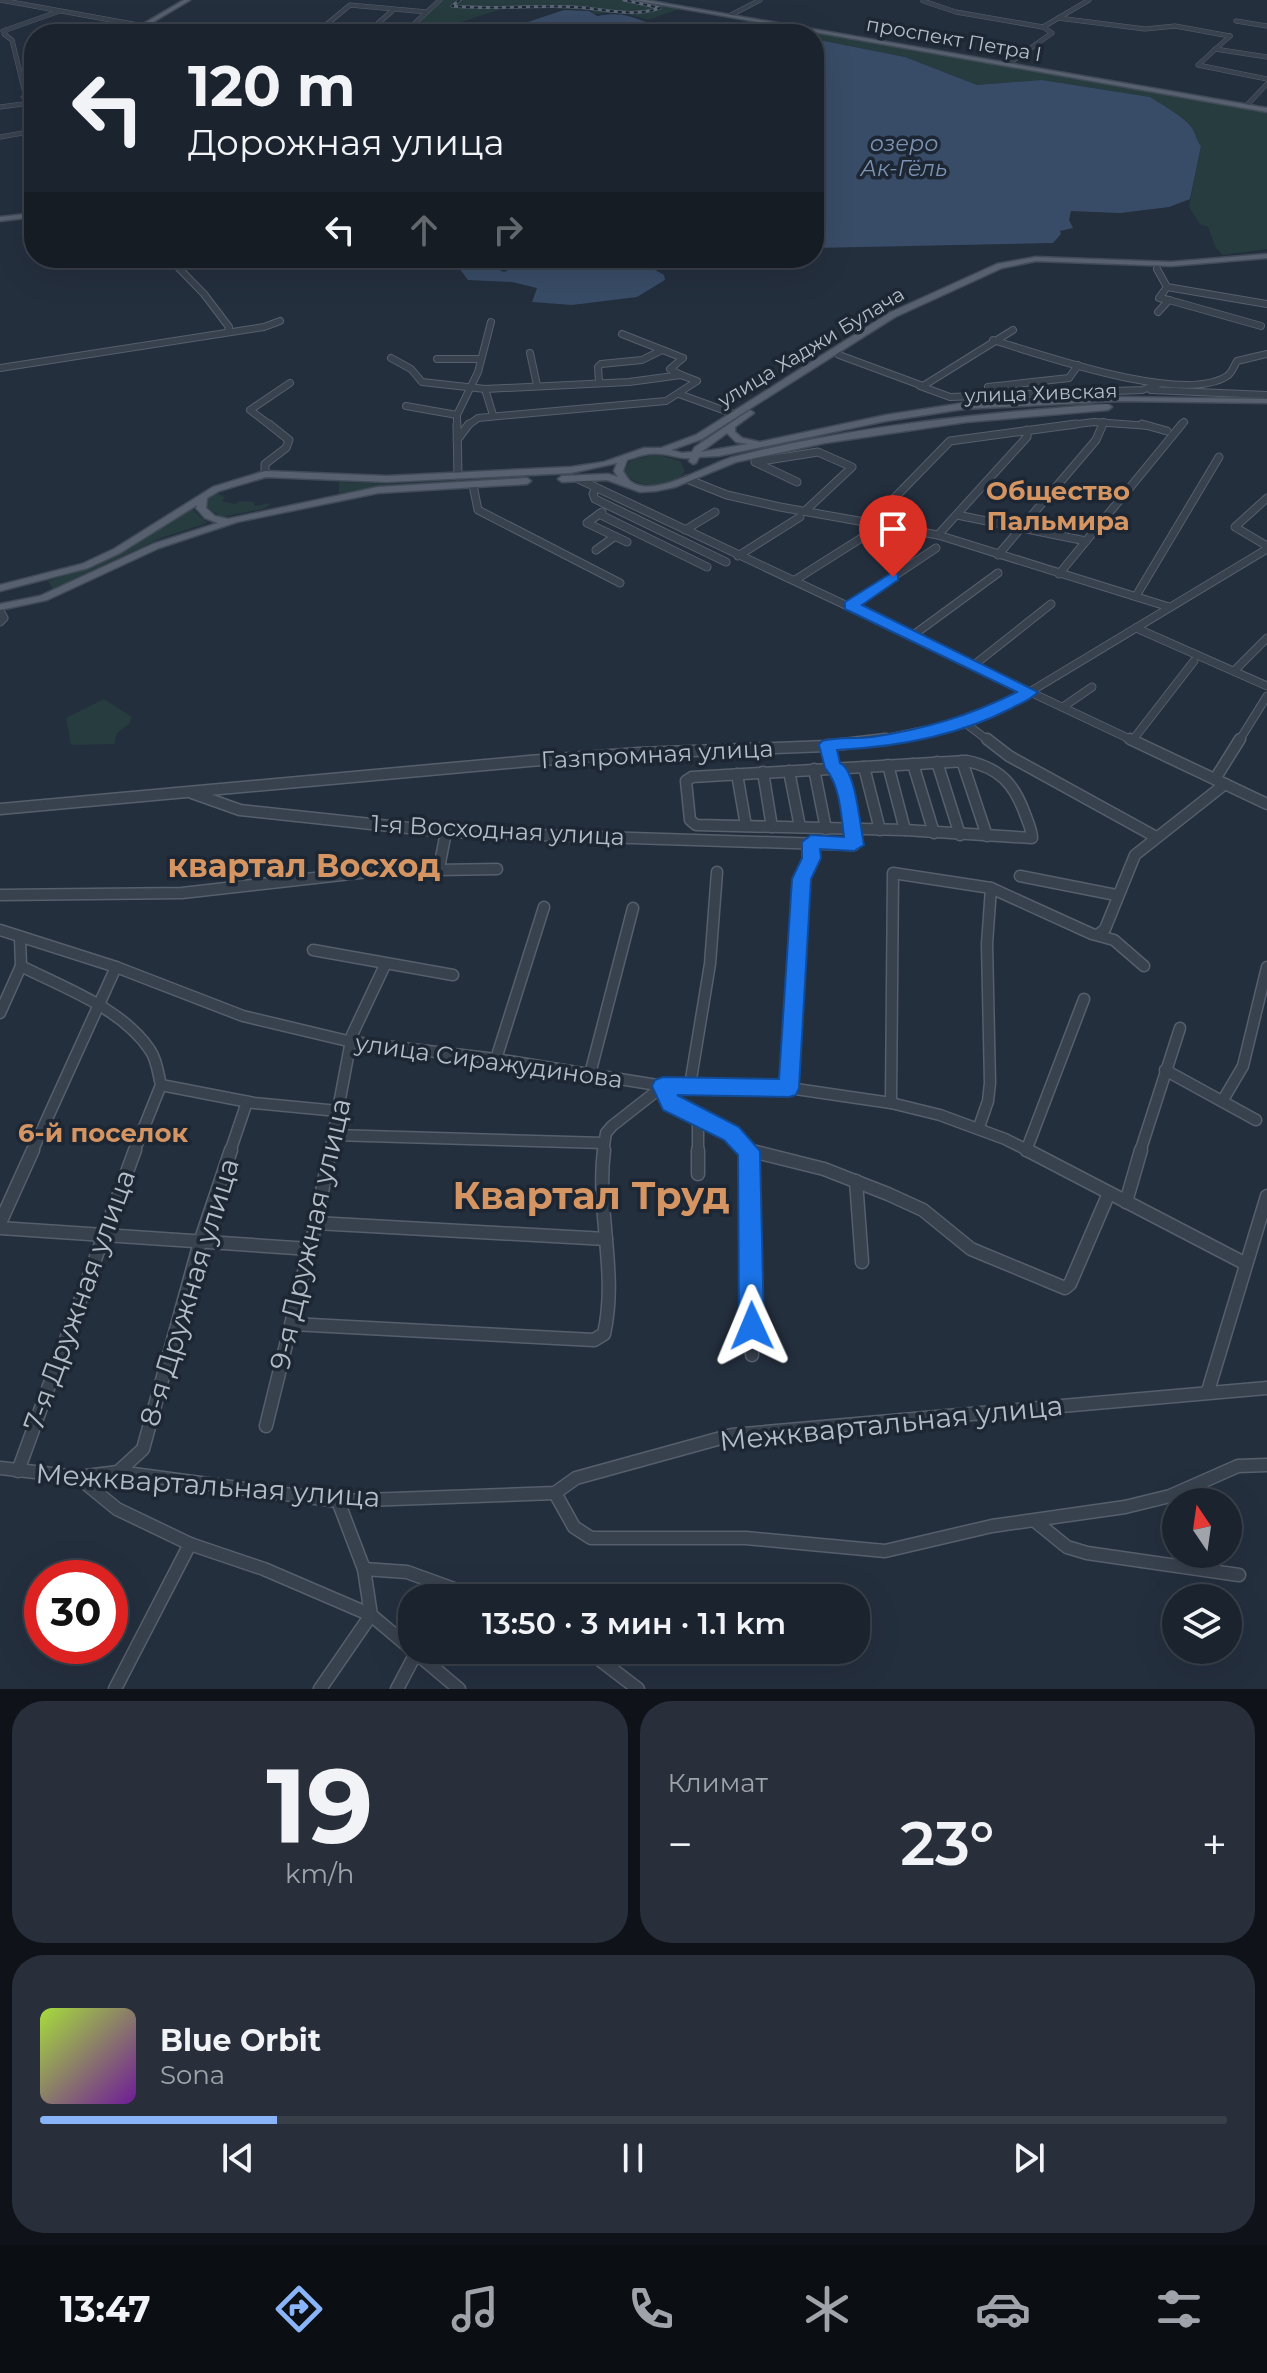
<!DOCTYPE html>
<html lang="ru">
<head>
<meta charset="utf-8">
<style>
  body { margin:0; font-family:Montserrat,sans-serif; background:#282f3a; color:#f1f3f6; height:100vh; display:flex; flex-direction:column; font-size:30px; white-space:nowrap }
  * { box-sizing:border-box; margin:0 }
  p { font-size:26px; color:#a0a4aa }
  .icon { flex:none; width:44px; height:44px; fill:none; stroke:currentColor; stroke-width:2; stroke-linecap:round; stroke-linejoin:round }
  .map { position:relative; height:1689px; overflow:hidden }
  .details { display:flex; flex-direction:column; gap:12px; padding:12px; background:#0f1319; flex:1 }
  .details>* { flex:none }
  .top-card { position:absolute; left:24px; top:24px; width:800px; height:244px; border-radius:32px; box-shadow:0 8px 32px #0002,0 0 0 2px #39404a; background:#1b232e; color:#f1f3f6; overflow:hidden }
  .needle { width:52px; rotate:347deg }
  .buttons { position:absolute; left:1162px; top:1488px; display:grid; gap:16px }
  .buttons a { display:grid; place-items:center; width:80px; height:80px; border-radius:50%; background:#1b232e; box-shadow:0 8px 32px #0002,0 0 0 2px #39404a; font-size:40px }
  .speed { position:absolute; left:24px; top:1560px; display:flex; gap:16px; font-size:40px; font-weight:700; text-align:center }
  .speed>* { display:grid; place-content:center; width:104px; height:104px; border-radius:50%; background:#1b232e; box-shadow:0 8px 32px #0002,0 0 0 2px #39404a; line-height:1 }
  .speed .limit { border:12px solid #d22; background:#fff; color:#111 }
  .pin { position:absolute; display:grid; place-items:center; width:68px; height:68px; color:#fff; margin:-82px -34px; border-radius:50% 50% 50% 0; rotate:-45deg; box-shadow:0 0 8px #0007 }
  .pin .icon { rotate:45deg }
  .me { position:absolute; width:88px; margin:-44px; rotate:359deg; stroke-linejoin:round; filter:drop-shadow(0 0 6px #0008) }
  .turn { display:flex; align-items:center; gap:28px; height:168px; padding:0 32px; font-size:36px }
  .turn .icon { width:104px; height:104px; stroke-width:2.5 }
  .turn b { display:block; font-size:56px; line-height:68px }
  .lanes { display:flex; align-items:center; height:76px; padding:0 32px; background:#0003; justify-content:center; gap:40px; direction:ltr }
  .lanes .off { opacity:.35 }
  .big { font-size:60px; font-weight:600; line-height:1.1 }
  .details .widget { flex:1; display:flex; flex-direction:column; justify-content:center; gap:12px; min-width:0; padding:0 28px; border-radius:32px; background:#282f3a }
  .details .dial { align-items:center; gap:0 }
  .dial b { font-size:104px; line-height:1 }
  .song { display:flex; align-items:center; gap:24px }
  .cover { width:96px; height:96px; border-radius:12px; background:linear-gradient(135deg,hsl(80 70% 55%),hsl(280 70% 35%)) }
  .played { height:8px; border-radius:4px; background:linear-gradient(90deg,#8ab4f8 20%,#39404a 20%) }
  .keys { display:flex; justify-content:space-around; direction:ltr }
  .heat { display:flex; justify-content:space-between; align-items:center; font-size:44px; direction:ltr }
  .details .tiles { flex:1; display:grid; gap:12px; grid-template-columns:1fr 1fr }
  .widget:last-child { grid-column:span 2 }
  .trip { position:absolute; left:398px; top:1584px; width:472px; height:80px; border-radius:32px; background:#1b232e; box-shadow:0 8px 32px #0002,0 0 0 2px #39404a; font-weight:600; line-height:80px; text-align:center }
  .dock { display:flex; height:128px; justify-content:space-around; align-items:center; background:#0b0e12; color:#a0a4aa }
  .dock .icon { width:56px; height:56px }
  .dock .active { color:#8ab4f8 }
  .dock b { font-size:36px; color:#f1f3f6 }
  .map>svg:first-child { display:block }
  .green { fill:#263c3f }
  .water { fill:#394c67 }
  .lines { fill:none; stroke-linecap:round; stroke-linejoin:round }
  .minor-far4-casing { stroke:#565f6c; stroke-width:5 }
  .minor-far3-casing { stroke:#565f6c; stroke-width:8 }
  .minor-far2-casing { stroke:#565f6c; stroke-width:9 }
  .minor-far1-casing { stroke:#565f6c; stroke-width:13 }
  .minor-casing { stroke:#565f6c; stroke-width:15 }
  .major-casing { stroke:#414a57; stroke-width:3 }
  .minor-far4 { stroke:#38414e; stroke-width:4 }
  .minor-far3 { stroke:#38414e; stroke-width:6 }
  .minor-far2 { stroke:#38414e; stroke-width:7 }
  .minor-far1 { stroke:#38414e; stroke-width:10 }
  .minor { stroke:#38414e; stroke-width:12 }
  .major { fill:#56606e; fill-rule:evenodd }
  .rail-casing { stroke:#5a6575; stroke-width:3 }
  .rail { stroke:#1d2633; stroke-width:2; stroke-dasharray:4; stroke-linecap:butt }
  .route { fill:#1a73e8; stroke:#114b97; stroke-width:2 }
  .labels { text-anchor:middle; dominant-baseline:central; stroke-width:7; stroke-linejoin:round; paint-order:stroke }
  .far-street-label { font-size:20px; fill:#b4bcc9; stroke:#1d2633 }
  .far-water-label { font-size:22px; font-style:italic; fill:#7c92b1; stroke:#1d2633 }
  .street-label { font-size:24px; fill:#b4bcc9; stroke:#1d2633 }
  .far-district-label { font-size:26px; font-weight:bold; fill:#d59563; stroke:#1d2633 }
  .neighbourhood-label { font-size:26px; font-weight:bold; fill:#d59563; stroke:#1d2633 }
  .near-street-label { font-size:28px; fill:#b4bcc9; stroke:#1d2633 }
  .district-label { font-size:32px; font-weight:bold; fill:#d59563; stroke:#1d2633 }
  .near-district-label { font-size:38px; font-weight:bold; fill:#d59563; stroke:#1d2633 }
</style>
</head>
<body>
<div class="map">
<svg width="1267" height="1689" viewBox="0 0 1267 1689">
  <rect width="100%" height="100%" fill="#242f3e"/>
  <g class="green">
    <path d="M444 0H630L679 9 648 20 620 12 592 14 593 10C564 10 532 4 504 9 472 16 439 34 406 34Z"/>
    <path d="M808 31 1267 112V249L1223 255 1216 248 1208 227 1200 224 1189 207 1201 146C1196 140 1196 134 1192 128 1182 113 1161 107 1150 97L1042 80 977 85 905 57 814 39V34H803Z"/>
    <path d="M655 454 680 461 685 471C673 490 643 489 627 476L625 471 630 461Z"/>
    <polygon points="610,472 391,486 339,493 339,482 390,484"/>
    <polygon points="216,493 225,497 222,501 235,504 240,501 254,502 255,506 272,503 263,509 221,517 207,507 207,498"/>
    <path d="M191 508 207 523 161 538 53 589 48 581C109 564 140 541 191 508Z"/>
    <polygon points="104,699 132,717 129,724 117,733 114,744 71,745 66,718"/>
  </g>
  <g class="water">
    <path d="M564 10 589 11 597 16C621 12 626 15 649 23L651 25 647 28 688 34H491Z"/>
    <path d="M814 39 905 57 977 85 1042 80 1150 97C1160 104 1184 116 1192 128 1196 134 1196 140 1201 146L1190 199 1169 207 1120 213 1071 211 1069 220 1073 228 1060 231 1061 234 1053 243 814 248Z"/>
    <polygon points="463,258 473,258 504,272 512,268 494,258 617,258 630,265 648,266 664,275 665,280 637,297 572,305 532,302 537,288 512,282 468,280 456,264"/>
  </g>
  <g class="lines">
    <g class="minor-far4-casing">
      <g id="minor-far4">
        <polyline points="0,0 144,26"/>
        <polyline points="923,1 956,12 1043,27 1052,33 1008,64"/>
        <polyline points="731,15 760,0"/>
        <polyline points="1058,18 1145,29 1175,26 1230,36"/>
        <polyline points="1236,21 1267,26"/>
        <polyline points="1043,27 1089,0"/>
        <polyline points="6,30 4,34 12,40 24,89 28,94"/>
        <polyline points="3,31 57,12"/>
        <polyline points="367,33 392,11"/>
        <polyline points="315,34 350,5 427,12"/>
        <polyline points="403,34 440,0"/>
        <polyline points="1230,36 1198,65 1267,79"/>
        <polyline points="1215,49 1267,57"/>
        <polyline points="1246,106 1267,84"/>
        <polyline points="0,107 31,103"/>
        <polyline points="0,137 34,131"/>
      </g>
    </g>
    <g class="minor-far3-casing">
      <g id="minor-far3">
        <polyline points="169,258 204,294 229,327 228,331"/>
        <polyline points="1157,269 1167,287 1267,304"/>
        <polyline points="1169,300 1261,326"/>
        <polyline points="1158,312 1169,300 1159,298 1167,287"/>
        <polyline points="622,334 683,358 670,369 681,375"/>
        <path d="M993 340C1042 355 1183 405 1227 376 1232 373 1234 366 1237 361L1267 354"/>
        <polyline points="530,353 537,385"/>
        <polyline points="839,355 923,386 1013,330"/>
        <polyline points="391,358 411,369 422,382 485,389 629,382 681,375 697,381 666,401 478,418 467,426"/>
        <polyline points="437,359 480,359"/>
        <polyline points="0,368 264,327 280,321"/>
        <polyline points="599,382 598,367 601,364 642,360 662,350"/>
        <polyline points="920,386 950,397 1142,390 1159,384"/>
        <polyline points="988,387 1069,378 1078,365"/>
        <polyline points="485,389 493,415"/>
        <polyline points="1151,390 1267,395"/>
        <polyline points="679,394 734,414"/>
        <polyline points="406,406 457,415"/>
        <polyline points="271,426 250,410 290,383"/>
        <polyline points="457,426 457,415 478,372 491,322"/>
        <polyline points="1061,426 1094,422 1150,426"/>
        <polyline points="1102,426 1104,422"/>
        <polyline points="1180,426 1184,422"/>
      </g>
    </g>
    <g class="minor-far2-casing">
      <g id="minor-far2">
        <polyline points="457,424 458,476"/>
        <polyline points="1142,424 1167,431"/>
        <polyline points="457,440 469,424"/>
        <polyline points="755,462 818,452 852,467 805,511"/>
        <polyline points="757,463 797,482"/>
        <polyline points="265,474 265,464 286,448 289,440 269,424"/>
        <polyline points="576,478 1134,741"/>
        <polyline points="687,479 727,495 780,507 938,535 1169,607"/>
        <polyline points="473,485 478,510 620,583"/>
        <polyline points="596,488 593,494 595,499 726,562"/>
        <polyline points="1267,498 1235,527 1267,546"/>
        <polyline points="602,512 587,523 627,542"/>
        <polyline points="599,514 707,567"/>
        <polyline points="957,515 1086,541"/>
        <polyline points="871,522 950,441 1076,424"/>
        <polyline points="685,530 715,512"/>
        <polyline points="938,535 1027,437 1027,430"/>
        <polyline points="596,550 614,537"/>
        <polyline points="998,555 1096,440 1103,424"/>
        <polyline points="738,556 800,517"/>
        <polyline points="1059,574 1182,424"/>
        <polyline points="795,580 871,532"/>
        <polyline points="1136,596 1219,457"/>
        <polyline points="851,605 936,548"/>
        <polyline points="0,611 4,618 0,622"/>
        <polyline points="1136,628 1267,686"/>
        <polyline points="912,636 998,573"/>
        <polyline points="974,665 1051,604"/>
        <polyline points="1234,671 1267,638"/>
        <polyline points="1063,707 1092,687"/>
        <polyline points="965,723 989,741"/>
        <polyline points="874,741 964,722 1008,705 1267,549"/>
        <polyline points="1132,741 1194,661"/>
        <polyline points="1239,741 1267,696"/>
      </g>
    </g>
    <g class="minor-far1-casing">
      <g id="minor-far1">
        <polyline points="987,739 1009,756 1156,837"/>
        <polyline points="1130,739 1267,804"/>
        <polyline points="828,745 833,768"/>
        <polyline points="962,761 987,836"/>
        <path d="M967 761C999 768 1014 783 1025 814 1028 822 1032 830 1032 838L905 830 696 825 690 820 686 781 692 777Z"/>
        <polyline points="937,762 960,835"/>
        <polyline points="913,764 934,833"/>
        <polyline points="888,765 905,830"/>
        <polyline points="864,767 880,830"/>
        <polyline points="814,769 826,829"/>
        <polyline points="789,771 800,827"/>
        <polyline points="763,772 772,827"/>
        <polyline points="737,774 746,826"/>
        <polyline points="1215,779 1240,739"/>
        <polyline points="192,793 240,810 446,832 854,845 839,768"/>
        <polyline points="0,809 529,761 639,753 826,746 886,739"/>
        <polyline points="439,868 446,832"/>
        <polyline points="1020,876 1116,895"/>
        <polyline points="0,895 182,893 377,871 497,869"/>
        <polyline points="0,930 116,967 243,1016 352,1042 496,1059 663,1086 789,1088 891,1103 940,1115 1005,1139 1031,1152"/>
        <polyline points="1100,933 1105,929 1135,855 1225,784"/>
        <path d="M20 938 21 966C64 988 122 1008 150 1050 157 1060 158 1073 161 1085L254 1103 338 1111"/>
        <polyline points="313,950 453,975"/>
        <polyline points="0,1013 21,966"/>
        <polyline points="496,1059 544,907"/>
        <polyline points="1165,1070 1256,1120"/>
        <polyline points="590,1074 633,908"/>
        <polyline points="690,1085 710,964 717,872"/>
        <polyline points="789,1088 801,879 812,858 811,842"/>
        <polyline points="1223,1100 1243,1066 1267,967"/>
        <polyline points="891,1103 893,873 991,888 1092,934 1114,940 1144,966"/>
        <polyline points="698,1118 698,1152"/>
        <polyline points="979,1127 988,1101 990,1083 987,944 991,888"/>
        <polyline points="334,1135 604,1143"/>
        <polyline points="1026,1151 1084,999"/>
        <polyline points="32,1152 116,967"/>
        <polyline points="134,1152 161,1085"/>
        <polyline points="230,1152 247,1102"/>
        <polyline points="330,1152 352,1035 385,965"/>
        <polyline points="603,1152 606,1133 612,1126 663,1086 671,1104 731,1134 749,1151 755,1152"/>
        <polyline points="1140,1152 1180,1028"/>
      </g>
    </g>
    <g class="minor-casing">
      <g id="minor">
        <polyline points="698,1150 698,1174"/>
        <polyline points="748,1150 824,1169 888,1194 923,1210 971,1249 1065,1288 1070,1284 1109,1193"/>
        <polyline points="1027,1150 1246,1264"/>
        <polyline points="749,1151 752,1355"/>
        <polyline points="856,1181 862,1262"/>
        <polyline points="1126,1202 1141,1150"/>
        <polyline points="0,1223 33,1150"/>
        <polyline points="316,1223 606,1239"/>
        <polyline points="0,1228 310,1249"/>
        <path d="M292 1324 594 1340 604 1334C618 1272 596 1212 604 1150"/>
        <polyline points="1208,1391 1267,1196"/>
        <polyline points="266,1426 316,1223 330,1150"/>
        <polyline points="0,1468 78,1477 118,1472 338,1501 555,1493 576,1478 732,1435 1267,1388"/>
        <polyline points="18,1471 135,1150"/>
        <polyline points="118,1472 143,1449 200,1242 231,1150"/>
        <polyline points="78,1477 117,1509 190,1544 264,1569 371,1615 459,1689"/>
        <polyline points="555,1493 574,1527 591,1538 746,1538 885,1551 992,1526 1125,1507 1170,1496 1238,1466 1267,1465"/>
        <polyline points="1035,1521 1067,1547 1087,1553 1239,1575"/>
        <polyline points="364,1569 407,1572 479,1598"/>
        <polyline points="587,1650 638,1689"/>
        <polyline points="115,1689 190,1544"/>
        <polyline points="320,1689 371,1615 364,1569 338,1501"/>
        <polyline points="397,1689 415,1655"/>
      </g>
    </g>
    <g class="major-casing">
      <g id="major">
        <polygon points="184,0 190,0 133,34 126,34"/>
        <polygon points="634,0 645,0 1267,108 1267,112"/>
        <polygon points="34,90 34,94 29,97 34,103 34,108 22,97"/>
        <polygon points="34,213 34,217 0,221 0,217"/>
        <path d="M1267 254V258L1171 266 1036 261 1002 268 895 317 702 439 671 450 682 453 692 452 695 447 750 410 754 413 735 427V432L742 438 760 442 886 415 964 403 1119 397 1267 399V403L1119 401 964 409 886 421 719 456 699 457 696 463 693 464 689 461 690 458C680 459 672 455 662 454 649 452 639 456 627 460L623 471C625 474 627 478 630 481 653 500 708 464 733 457 855 426 982 413 1108 404L1112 407 1108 410 967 422 825 443 736 462 675 487 656 491 640 492 607 480 562 482 558 479 562 476 608 474 618 477 614 471 617 463 571 473 387 482 266 477 219 491 207 498 206 508 215 516 228 519 378 487 527 478 531 481 527 484 378 493 237 522 159 548 47 600 0 610V604L40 596 153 544 218 523 205 518 196 508 197 505 120 553 88 568 0 591V585L82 564 114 549 213 487 265 471 387 476 571 467 604 462 644 448H661L696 435 889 313 997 264 1036 257 1171 262ZM727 433 736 442 748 444 701 452Z"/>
      </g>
    </g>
    <use href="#minor-far4" class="minor-far4"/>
    <use href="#minor-far3" class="minor-far3"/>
    <use href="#minor-far2" class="minor-far2"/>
    <use href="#minor-far1" class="minor-far1"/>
    <use href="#minor" class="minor"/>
    <use href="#major" class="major"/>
    <g class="rail-casing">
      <path id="rail" d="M460 0 452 6C492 10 532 5 572 7 602 8 632 18 660 8L624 0"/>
    </g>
    <use href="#rail" class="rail"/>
  </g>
  <path class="route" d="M893 572 898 574V580L862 605 1038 692C1031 700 1021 703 1012 708 958 736 898 747 837 750L840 763C856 770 860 826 864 845L854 851 820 849 821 858 811 879 799 1088 796 1095 789 1097 677 1095 739 1127 760 1151 764 1326 760 1334 752 1338 743 1334 739 1326 738 1155 724 1140 663 1110 652 1086 655 1080 663 1077 779 1079 792 879 802 858V842L811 835 844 837C841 814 840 785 825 768L819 745 822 741C838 737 855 739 872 737 925 729 969 716 1017 692L845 609V602Z"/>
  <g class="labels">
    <g class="far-street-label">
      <text transform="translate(954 39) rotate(10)">проспект Петра I</text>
      <text transform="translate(811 347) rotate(-31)">улица Хаджи Булача</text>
      <text transform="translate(1041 393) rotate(-2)">улица Хивская</text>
    </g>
    <g class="far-water-label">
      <text x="904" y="143">озеро<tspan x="904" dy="25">Ак-Гёль</tspan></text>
    </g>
    <g class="street-label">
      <text transform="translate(657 754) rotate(-3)">Газпромная улица</text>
      <text transform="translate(498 830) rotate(3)">1-я Восходная улица</text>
      <text transform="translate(489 1061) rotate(8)">улица Сиражудинова</text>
    </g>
    <g class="far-district-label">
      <text x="1058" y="491">Общество<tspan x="1058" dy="30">Пальмира</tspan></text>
    </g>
    <g class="neighbourhood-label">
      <text x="103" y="1133">6-й поселок</text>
    </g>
    <g class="near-street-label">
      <text transform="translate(310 1234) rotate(-77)">9-я Дружная улица</text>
      <text transform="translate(189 1292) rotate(-73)">8-я Дружная улица</text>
      <text transform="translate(79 1300) rotate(-70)">7-я Дружная улица</text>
      <text transform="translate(891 1423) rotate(-6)">Межквартальная улица</text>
      <text transform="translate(208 1485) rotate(4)">Межквартальная улица</text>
    </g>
    <g class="district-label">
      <text x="304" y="865">квартал Восход</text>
    </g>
    <g class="near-district-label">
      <text x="591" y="1195">Квартал Труд</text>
    </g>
  </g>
</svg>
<div class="buttons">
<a><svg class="needle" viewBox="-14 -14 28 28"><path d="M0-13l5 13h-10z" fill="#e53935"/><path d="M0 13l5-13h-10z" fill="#a0a4aa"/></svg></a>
<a><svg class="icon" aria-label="layers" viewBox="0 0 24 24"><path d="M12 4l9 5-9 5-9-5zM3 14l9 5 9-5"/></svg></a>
</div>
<div class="speed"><div class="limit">30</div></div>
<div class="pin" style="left:893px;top:577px;background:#d93025"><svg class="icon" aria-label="arrive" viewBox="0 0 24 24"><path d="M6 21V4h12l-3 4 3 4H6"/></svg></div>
<svg class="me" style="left:752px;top:1326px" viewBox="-20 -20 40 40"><path d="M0-17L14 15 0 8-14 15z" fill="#1a73e8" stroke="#fff" stroke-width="4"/></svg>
<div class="trip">13:50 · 3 мин · 1.1 km</div>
<div class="top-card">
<div class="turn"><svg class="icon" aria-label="left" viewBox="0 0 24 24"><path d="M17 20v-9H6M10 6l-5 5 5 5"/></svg><div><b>120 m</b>Дорожная улица</div></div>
<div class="lanes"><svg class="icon" aria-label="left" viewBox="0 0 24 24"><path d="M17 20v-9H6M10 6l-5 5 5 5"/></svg><svg class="icon off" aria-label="ahead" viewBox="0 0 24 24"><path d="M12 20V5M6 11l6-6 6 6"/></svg><svg class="icon off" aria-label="right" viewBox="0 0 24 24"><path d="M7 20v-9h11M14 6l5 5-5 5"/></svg></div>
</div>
</div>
<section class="details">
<div class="tiles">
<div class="widget dial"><b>19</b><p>km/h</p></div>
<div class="widget"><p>Климат</p>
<div class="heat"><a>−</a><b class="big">23°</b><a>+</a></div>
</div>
<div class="widget">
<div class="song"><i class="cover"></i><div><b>Blue Orbit</b><p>Sona</p></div></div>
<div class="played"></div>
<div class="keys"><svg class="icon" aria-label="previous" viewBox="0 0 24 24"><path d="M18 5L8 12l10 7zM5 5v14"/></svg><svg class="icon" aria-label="pause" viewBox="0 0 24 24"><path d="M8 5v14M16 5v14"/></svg><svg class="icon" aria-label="next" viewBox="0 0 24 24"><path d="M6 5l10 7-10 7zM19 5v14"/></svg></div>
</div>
</div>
</section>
<nav class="dock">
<b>13:47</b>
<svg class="icon active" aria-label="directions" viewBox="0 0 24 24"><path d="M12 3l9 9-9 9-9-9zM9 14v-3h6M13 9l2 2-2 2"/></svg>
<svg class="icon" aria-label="music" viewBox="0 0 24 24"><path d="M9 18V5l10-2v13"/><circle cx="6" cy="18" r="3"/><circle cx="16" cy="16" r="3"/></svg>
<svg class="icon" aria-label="phone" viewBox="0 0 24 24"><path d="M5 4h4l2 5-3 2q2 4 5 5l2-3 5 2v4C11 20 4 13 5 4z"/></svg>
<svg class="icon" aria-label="climate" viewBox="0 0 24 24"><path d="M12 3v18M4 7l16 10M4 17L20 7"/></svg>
<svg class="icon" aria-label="car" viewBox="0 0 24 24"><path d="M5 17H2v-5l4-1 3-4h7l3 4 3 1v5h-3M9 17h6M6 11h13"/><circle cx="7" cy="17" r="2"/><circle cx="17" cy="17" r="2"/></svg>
<svg class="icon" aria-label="filters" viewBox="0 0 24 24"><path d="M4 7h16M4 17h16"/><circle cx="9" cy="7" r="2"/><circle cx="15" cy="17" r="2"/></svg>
</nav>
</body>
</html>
